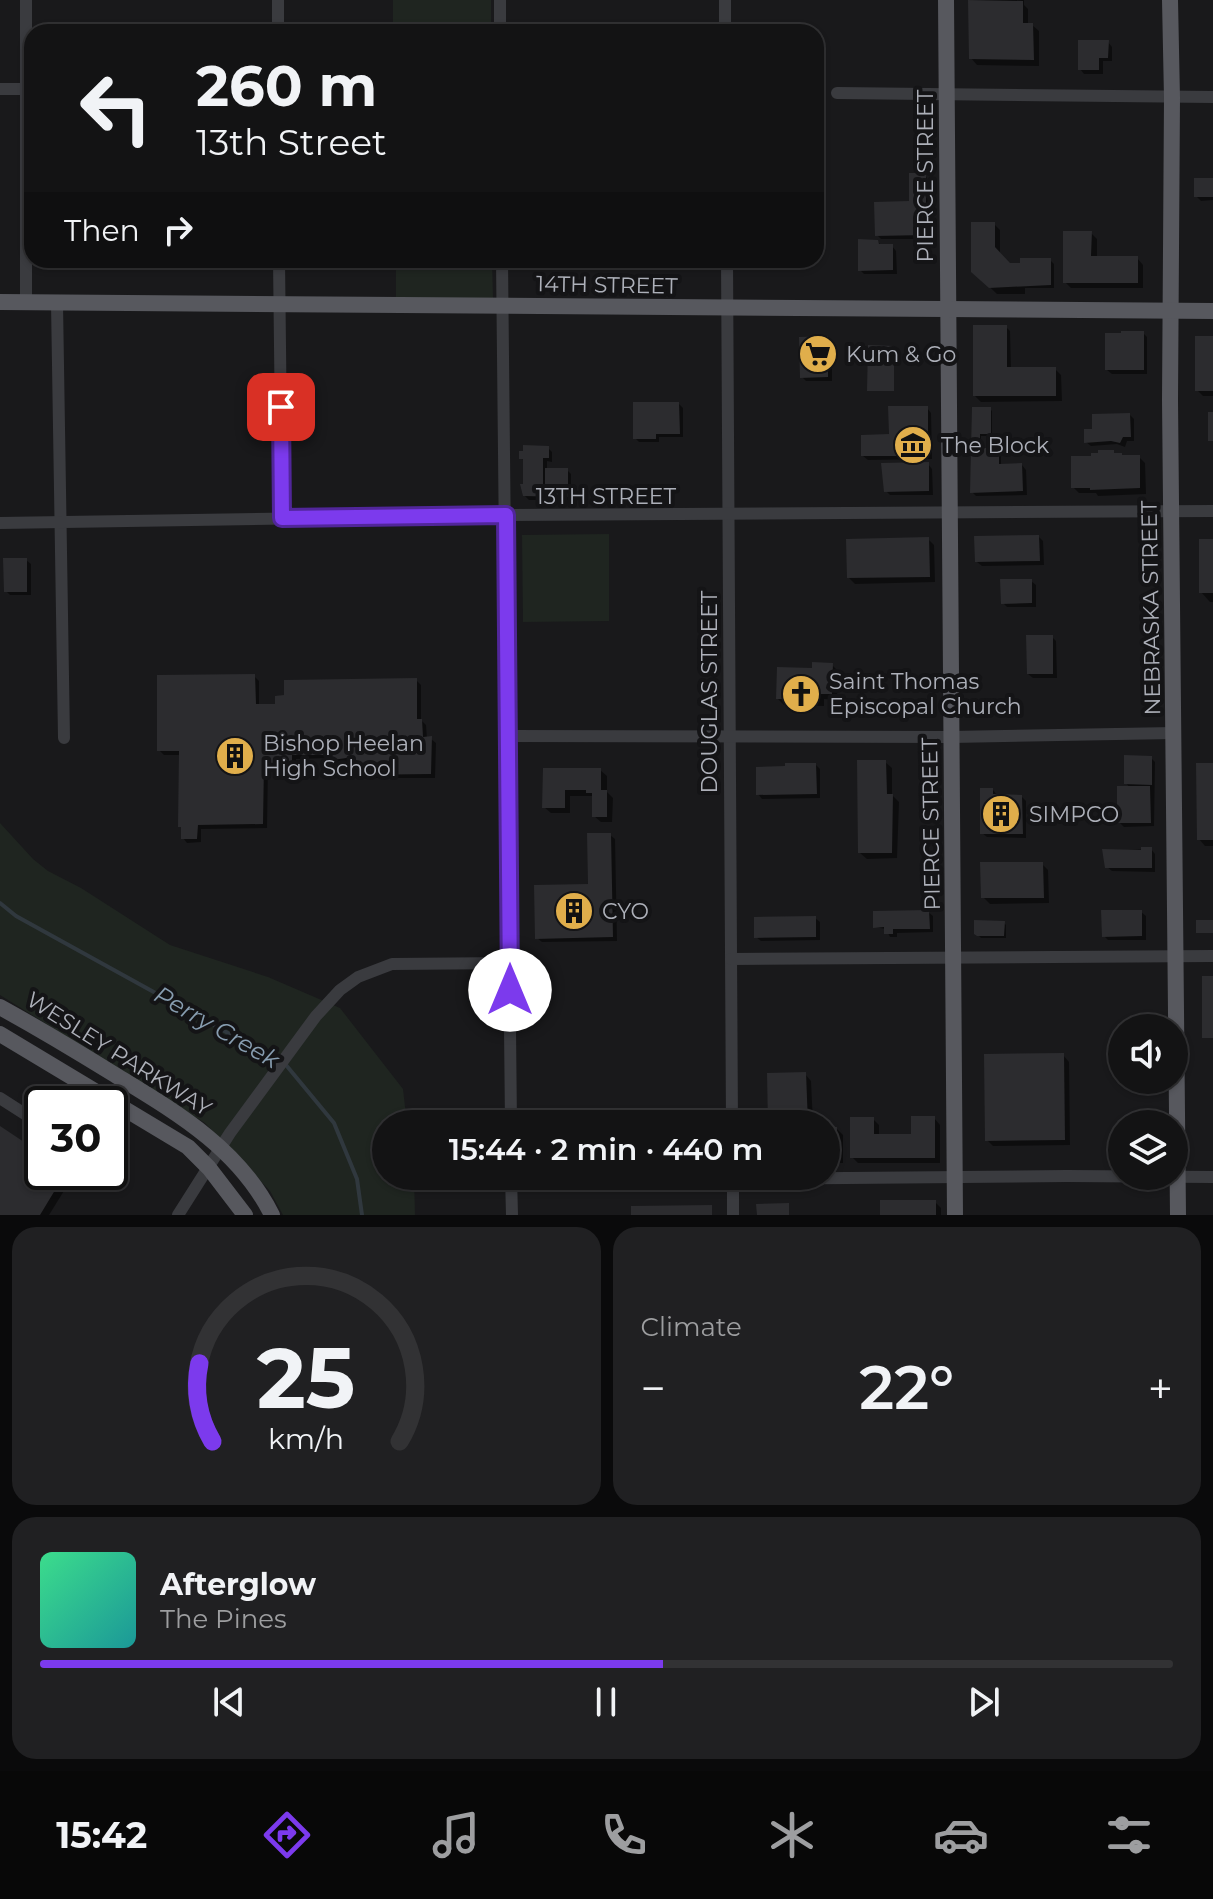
<!DOCTYPE html>
<html lang="en">
<head>
<meta charset="utf-8">
<style>
  body { margin:0; font-family:Montserrat,sans-serif; background:#202022; color:#f1f3f6; height:100vh; display:flex; flex-direction:column; font-size:30px; white-space:nowrap }
  * { box-sizing:border-box; margin:0 }
  p { font-size:26px; color:#9d9ea0 }
  .icon { flex:none; width:44px; height:44px; fill:none; stroke:currentColor; stroke-width:2; stroke-linecap:round; stroke-linejoin:round }
  .map { position:relative; height:1215px; overflow:hidden }
  .side { display:flex; flex-direction:column; gap:12px; padding:12px; background:#0a0a0b; flex:1 }
  .side>* { flex:none }
  .banner { position:absolute; left:24px; top:24px; width:800px; height:244px; border-radius:24px; box-shadow:0 2px 6px #0004,0 0 0 2px #323234; background:#131314; color:#f1f3f6; overflow:hidden }
  .controls { position:absolute; left:1108px; top:1014px; display:grid; gap:16px }
  .controls a { display:grid; place-items:center; width:80px; height:80px; border-radius:50%; background:#131314; box-shadow:0 2px 6px #0004,0 0 0 2px #323234; font-size:40px }
  .speed { position:absolute; left:24px; top:1086px; display:flex; gap:16px; font-size:40px; font-weight:700; text-align:center }
  .speed>* { display:grid; place-content:center; width:104px; height:104px; border-radius:50%; background:#131314; box-shadow:0 2px 6px #0004,0 0 0 2px #323234; line-height:1 }
  .speed .limit { border:4px solid #111; border-radius:12px; background:#fff; color:#111 }
  .pin { position:absolute; display:grid; place-items:center; width:68px; height:68px; color:#fff; margin:-34px; border-radius:16px; box-shadow:0 4px 12px #0006 }
  .me { position:absolute; width:88px; margin:-44px; rotate:0deg; stroke-linejoin:round; filter:drop-shadow(0 0 6px #0008) }
  .turn { display:flex; align-items:center; gap:28px; height:168px; padding:0 40px; font-size:36px }
  .turn .icon { width:104px; height:104px; stroke-width:2.5 }
  .turn b { display:block; font-size:56px; line-height:68px }
  .then { display:flex; align-items:center; height:76px; padding:0 40px; background:#0003; gap:16px; font-size:30px }
  .big { font-size:60px; font-weight:600; line-height:1.1 }
  .side .widget { flex:1; display:flex; flex-direction:column; justify-content:center; gap:12px; min-width:0; padding:0 28px; border-radius:24px; background:#202022 }
  .side .dial { align-items:center; gap:0 }
  .dial svg { height:208px; overflow:visible; fill:none; stroke:#323234; stroke-width:7; stroke-linecap:round; text-anchor:middle }
  .dial text { fill:#f1f3f6; stroke:none }
  .song { display:flex; align-items:center; gap:24px }
  .cover { width:96px; height:96px; border-radius:12px; background:linear-gradient(135deg,hsl(150 70% 55%),hsl(180 70% 35%)) }
  .played { height:8px; border-radius:4px; background:linear-gradient(90deg,#7c3aed 55%,#323234 55%) }
  .keys { display:flex; justify-content:space-around; direction:ltr }
  .heat { display:flex; justify-content:space-between; align-items:center; font-size:44px; direction:ltr }
  .side .tiles { flex:1; display:grid; gap:12px; grid-template-columns:1fr 1fr }
  .widget:last-child { grid-column:span 2 }
  .trip { position:absolute; left:372px; top:1110px; width:468px; height:80px; border-radius:40px; background:#131314; box-shadow:0 2px 6px #0004,0 0 0 2px #323234; font-weight:600; line-height:80px; text-align:center }
  .menu { display:flex; height:128px; justify-content:space-around; align-items:center; background:#080808; color:#9d9ea0 }
  .menu .icon { width:56px; height:56px }
  .menu .active { color:#7c3aed }
  .menu b { font-size:36px; color:#f1f3f6 }
  .map>svg:first-child { display:block }
  .green { fill:#1f2520 }
  .shadow { fill:#0007 }
  .lines { fill:none; stroke-linecap:round; stroke-linejoin:round }
  .stream { stroke:#30383e; stroke-width:4 }
  .building { fill:#2c2c2f }
  .minor { stroke:#3a3b3f; stroke-width:12 }
  .major { stroke:#57585e; stroke-width:16 }
  .route-casing { stroke:#51269a; stroke-width:20 }
  .route { stroke:#7c3aed; stroke-width:14 }
  .labels { text-anchor:middle; dominant-baseline:central; stroke-width:8; stroke-linejoin:round; paint-order:stroke }
  .street-label { font-size:22px; fill:#adb0b9; stroke:#141416 }
  .poi-label { font-size:22px; fill:#adb0b9; stroke:#141416; text-anchor:start }
  .water-label { font-size:24px; font-style:italic; fill:#879db0; stroke:#141416 }
</style>
</head>
<body>
<div class="map">
<svg width="1213" height="1215" viewBox="0 0 1213 1215">
  <rect width="100%" height="100%" fill="#19191b"/>
  <g class="green">
    <rect x="393" y="0" width="98" height="32"/>
    <polygon points="396,260 492,260 493,298 396,298"/>
    <polygon points="609,534 609,621 523,622 522,535"/>
    <polygon points="0,823 33,859 48,871 81,888 170,945 268,977 340,1008 403,1089 407,1124 386,1124 386,1176 414,1176 415,1215 283,1215 270,1191 205,1123 0,995"/>
  </g>
  <g class="shadow">
    <polygon points="970,0 1024,0 1024,5 1028,9 1028,25 1032,25 1039,31 1039,66 977,65 971,58"/>
    <polygon points="1108,42 1112,47 1112,61 1103,61 1103,74 1084,74 1080,69"/>
    <polygon points="925,175 927,178 930,239 881,239 877,235 914,202"/>
    <polygon points="1213,180 1213,200 1201,201 1196,196"/>
    <polygon points="994,224 1000,230 1000,255 1010,265 1050,260 1054,264 1054,288 1025,288 1025,294 997,294 973,271"/>
    <polygon points="1091,233 1097,239 1097,258 1137,258 1143,265 1143,288 1071,288 1065,282"/>
    <polygon points="878,242 882,246 892,246 896,251 897,274 864,274 860,270"/>
    <polygon points="1006,327 1010,331 1011,369 1055,369 1061,375 1062,401 981,402 975,396"/>
    <polygon points="1143,333 1147,337 1147,374 1112,374 1107,370"/>
    <polygon points="827,338 832,343 832,381 806,381 802,377"/>
    <polygon points="1213,338 1213,396 1203,396 1197,390"/>
    <polygon points="679,404 683,408 683,437 659,437 659,442 639,442 635,438"/>
    <polygon points="927,408 931,413 932,459 868,460 863,456"/>
    <polygon points="974,409 990,409 992,411 992,436 981,436 981,450 998,450 1001,452 1001,466 1022,465 1026,470 1027,495 976,496 972,492"/>
    <polygon points="1130,415 1134,419 1134,441 1127,441 1125,447 1117,444 1091,446 1086,442"/>
    <polygon points="548,448 552,452 552,462 547,461 547,470 567,470 571,474 571,500 529,500 524,495 525,461 521,458 525,453"/>
    <polygon points="1113,452 1116,455 1139,457 1145,463 1146,494 1098,496 1096,493 1079,493 1073,487 1093,458"/>
    <polygon points="928,464 932,469 933,495 890,495 886,491"/>
    <polygon points="1039,537 1043,541 1044,565 982,566 977,562"/>
    <polygon points="928,539 934,545 935,582 855,584 849,578"/>
    <polygon points="1213,541 1213,602 1210,602 1201,592"/>
    <polygon points="26,560 31,564 31,595 10,595 6,591"/>
    <polygon points="1031,581 1036,585 1036,607 1007,607 1003,603"/>
    <polygon points="1052,637 1056,641 1057,678 1033,678 1028,674"/>
    <polygon points="832,665 838,671 837,700 824,699 824,706 784,705 778,699 814,670"/>
    <polygon points="254,676 259,681 259,706 277,706 416,680 421,685 421,720 426,725 427,739 431,739 436,743 435,778 360,778 356,774 356,761 333,765 328,758 296,759 296,766 268,766 267,828 201,829 201,842 187,843 183,838 181,755 164,755 159,750"/>
    <polygon points="1151,758 1155,762 1154,826 1124,827 1119,822 1130,788 1126,783"/>
    <polygon points="885,762 892,768 892,795 899,802 897,858 867,859 860,853"/>
    <polygon points="1213,764 1213,846 1205,846 1199,839"/>
    <polygon points="816,765 820,769 820,798 762,799 758,794"/>
    <polygon points="545,770 600,770 607,776 607,792 613,798 612,822 601,822 594,816 592,796 570,796 570,813 551,813 544,807"/>
    <polygon points="993,790 997,795 1022,797 1026,801 1026,838 987,837 982,833"/>
    <polygon points="610,835 615,839 617,941 542,942 537,938 590,886"/>
    <polygon points="1151,849 1155,854 1155,872 1112,871 1107,867 1104,851"/>
    <polygon points="1042,864 1048,870 1049,903 990,904 983,897"/>
    <polygon points="928,912 933,916 933,932 897,933 897,937 890,937 886,929 875,927"/>
    <polygon points="1141,912 1146,916 1146,940 1108,940 1104,936"/>
    <polygon points="815,918 820,922 820,940 761,941 756,937"/>
    <polygon points="1004,923 1006,925 1006,938 981,938 976,933"/>
    <polygon points="1063,1055 1069,1062 1070,1145 993,1146 987,1140"/>
    <polygon points="805,1074 811,1081 813,1124 770,1124"/>
    <polygon points="934,1118 940,1125 940,1163 858,1163 852,1157 873,1119 879,1125 879,1136 913,1136"/>
    <polygon points="0,1129 42,1157 42,1172 65,1172 72,1178 49,1215 0,1215"/>
    <polygon points="826,1129 837,1129 843,1135 843,1163 826,1163"/>
    <polygon points="935,1202 941,1208 941,1215 882,1215"/>
  </g>
  <g class="lines">
    <polyline class="stream" points="0,903 16,916 286,1065 334,1123 357,1179 362,1215"/>
  </g>
  <g class="building">
    <polygon points="968,0 1023,1 1023,23 1033,23 1034,60 969,59"/>
    <polygon points="1078,40 1109,40 1108,58 1099,58 1099,70 1078,70"/>
    <polygon points="909,173 926,173 926,235 875,236 874,202 909,201"/>
    <rect x="1194" y="178" width="19" height="19"/>
    <polygon points="971,222 995,222 995,247 1010,263 1020,263 1020,258 1051,258 1051,285 989,288 971,272"/>
    <polygon points="1063,231 1092,231 1091,256 1138,256 1138,283 1063,283"/>
    <polygon points="858,239 878,240 879,244 893,244 893,270 858,271"/>
    <polygon points="973,325 1007,325 1007,367 1056,367 1056,396 973,396"/>
    <polygon points="1121,331 1144,331 1144,370 1105,370 1105,333 1121,333"/>
    <polygon points="828,336 828,377 800,378 799,337"/>
    <rect x="1195" y="336" width="18" height="55"/>
    <polygon points="868,345 894,346 894,391 867,391"/>
    <polygon points="633,402 679,402 680,434 656,434 656,439 633,439"/>
    <polygon points="888,406 928,406 928,456 861,456 861,435 889,434"/>
    <polygon points="972,407 991,407 991,434 980,434 980,448 999,448 999,464 1022,463 1023,491 970,493"/>
    <rect x="1208" y="412" width="5" height="29"/>
    <polygon points="1130,413 1131,437 1123,437 1120,443 1111,441 1084,443 1084,429 1092,429 1092,414"/>
    <polygon points="523,445 549,446 549,458 543,458 543,484 545,484 545,468 568,468 568,497 523,496 520,484 523,484 523,459 519,459 519,451 523,451"/>
    <polygon points="1098,450 1114,450 1114,453 1122,453 1122,455 1140,455 1140,488 1090,490 1090,488 1071,488 1071,456 1091,456 1091,453 1098,453"/>
    <polygon points="929,462 929,491 884,492 881,463"/>
    <polygon points="1039,535 1040,561 975,562 974,536"/>
    <polygon points="929,537 930,577 847,578 846,539"/>
    <rect x="1199" y="539" width="14" height="54"/>
    <polygon points="3,558 27,558 27,592 4,592"/>
    <polygon points="1000,579 1032,579 1032,603 1001,604"/>
    <polygon points="1026,635 1053,635 1053,674 1027,674"/>
    <polygon points="812,662 833,663 832,694 819,694 819,700 776,699 777,667 812,668"/>
    <polygon points="255,674 256,704 275,704 275,696 284,695 284,680 417,678 417,719 422,719 423,737 432,736 431,774 354,775 353,757 326,761 326,755 292,755 292,763 264,763 263,824 198,825 197,839 181,839 181,827 178,827 179,751 157,751 157,675"/>
    <polygon points="1124,755 1152,756 1152,785 1124,784"/>
    <polygon points="857,760 886,760 887,794 893,794 892,853 858,853"/>
    <polygon points="785,763 816,763 817,794 756,795 756,767 785,766"/>
    <polygon points="1196,763 1213,763 1213,840 1197,840"/>
    <polygon points="543,768 601,768 601,790 607,790 607,817 592,817 592,793 586,793 586,790 565,790 565,808 542,808"/>
    <polygon points="1117,786 1150,786 1151,823 1117,823"/>
    <polygon points="980,788 993,788 993,794 1022,795 1023,834 980,834"/>
    <polygon points="587,833 611,833 613,937 535,939 534,885 588,884"/>
    <polygon points="1141,847 1152,847 1152,868 1105,868 1102,849 1141,850"/>
    <polygon points="980,862 1043,862 1044,898 981,898"/>
    <polygon points="929,910 930,929 893,929 893,934 884,934 884,927 873,928 873,911"/>
    <polygon points="1101,910 1142,910 1142,936 1102,937"/>
    <polygon points="816,916 816,937 754,938 754,917"/>
    <polygon points="974,920 1005,921 1004,936 977,936 974,934"/>
    <rect x="1196" y="920" width="17" height="13"/>
    <rect x="1202" y="976" width="11" height="62"/>
    <polygon points="1064,1053 1065,1140 985,1141 984,1054"/>
    <polygon points="806,1072 808,1124 768,1124 767,1073"/>
    <polygon points="699,1115 699,1124 612,1124 612,1116"/>
    <polygon points="911,1116 935,1116 935,1158 850,1158 850,1117 874,1117 874,1134 911,1134"/>
    <polygon points="0,1126 42,1154 42,1172 66,1172 40,1215 0,1215"/>
    <rect x="826" y="1127" width="11" height="31"/>
    <rect x="880" y="1200" width="56" height="15"/>
    <polygon points="789,1203 789,1215 757,1215 756,1204"/>
    <polygon points="712,1205 712,1215 631,1215 631,1206"/>
  </g>
  <g class="lines">
    <g class="minor">
      <polyline points="26,0 26,303"/>
      <polyline points="278,0 278,32"/>
      <polyline points="500,0 500,32"/>
      <polyline points="725,0 725,32"/>
      <polyline points="0,89 32,89"/>
      <polyline points="837,93 1213,97"/>
      <polyline points="279,260 282,518"/>
      <polyline points="502,260 511,1124"/>
      <polyline points="727,260 732,1124"/>
      <polyline points="57,303 64,738"/>
      <polyline points="0,523 506,515 1213,511"/>
      <polyline points="508,736 951,737 1174,733"/>
      <polyline points="731,959 1213,956"/>
      <polyline points="0,1098 42,1125"/>
      <polyline points="511,1176 512,1215"/>
      <polyline points="733,1176 733,1215"/>
      <polyline points="422,1182 1067,1176 1213,1177"/>
      <polyline points="178,1215 230,1133 316,1016 340,990 358,977 392,964 510,963"/>
    </g>
    <g class="major">
      <polyline points="946,0 955,1215"/>
      <polyline points="1170,0 1172,98 1170,400 1178,1215"/>
      <polyline points="0,302 1213,311"/>
      <path d="M0 1007C38 1028 75 1050 112 1073 174 1111 238 1147 272 1215"/>
      <polyline points="0,1034 188,1147 209,1168 245,1215"/>
    </g>
  </g>
  <g class="lines">
    <g class="route-casing">
      <polyline id="route" points="281,407 282,518 506,515 510,990"/>
    </g>
    <use href="#route" class="route"/>
  </g>
  <defs>
    <g id="supermarket-disc" transform="scale(2)"><circle r="9.5" fill="#e0ae4b" stroke="#141416"/><path d="M-6-5.5h2.5l.6 2H6L4.5 2H-2.5L-4.4-4H-6ZM-1.5 3.2a1.3 1.3 0 1 0 .1 0ZM3 3.2a1.3 1.3 0 1 0 .1 0Z" fill="#111"/></g>
    <g id="museum-disc" transform="scale(2)"><circle r="9.5" fill="#e0ae4b" stroke="#141416"/><path d="M0-6L6-3V-2H-6V-3ZM-5-1h2V3h-2ZM-1-1h2V3h-2ZM3-1h2V3H3ZM-6 4H6V6H-6Z" fill="#111"/></g>
    <g id="church-disc" transform="scale(2)"><circle r="9.5" fill="#e0ae4b" stroke="#141416"/><path d="M-1.2-6h2.4v3.5h3.3v2.4h-3.3V6h-2.4V-.1h-3.3v-2.4h3.3Z" fill="#111"/></g>
    <g id="building-disc" transform="scale(2)"><circle r="9.5" fill="#e0ae4b" stroke="#141416"/><path d="M-4-6H4V6H1V3H-1V6H-4ZM-2.5-4.3h1.7v1.8h-1.7ZM.8-4.3h1.7v1.8H.8ZM-2.5-1h1.7V.8h-1.7ZM.8-1h1.7V.8H.8Z" fill="#111"/></g>
  </defs>
  <g fill-rule="evenodd">
    <use href="#supermarket-disc" x="818" y="354"/>
    <use href="#museum-disc" x="913" y="445"/>
    <use href="#church-disc" x="801" y="694"/>
    <use href="#building-disc" x="235" y="756"/>
    <use href="#building-disc" x="1001" y="814"/>
    <use href="#building-disc" x="574" y="911"/>
  </g>
  <g class="labels">
    <g class="street-label">
      <text transform="translate(925 176) rotate(-90)">PIERCE STREET</text>
      <text transform="translate(607 285) rotate(1)">14TH STREET</text>
      <text x="606" y="496">13TH STREET</text>
      <text transform="translate(1151 608) rotate(-91)">NEBRASKA STREET</text>
      <text transform="translate(709 692) rotate(-90)">DOUGLAS STREET</text>
      <text transform="translate(931 824) rotate(-91)">PIERCE STREET</text>
      <text transform="translate(119 1054) rotate(32)">WESLEY PARKWAY</text>
    </g>
    <g class="poi-label">
      <text x="846" y="354">Kum &amp; Go</text>
      <text x="941" y="445">The Block</text>
      <text x="829" y="681">Saint Thomas<tspan x="829" dy="25">Episcopal Church</tspan></text>
      <text x="263" y="743">Bishop Heelan<tspan x="263" dy="25">High School</tspan></text>
      <text x="1029" y="814">SIMPCO</text>
      <text x="602" y="911">CYO</text>
    </g>
    <g class="water-label">
      <text transform="translate(217 1027) rotate(30)">Perry Creek</text>
    </g>
  </g>
</svg>
<div class="controls">
<a><svg class="icon" aria-label="sound" viewBox="0 0 24 24"><path d="M4 9h4l5-4v14l-5-4H4zM17 9q2 3 0 6"/></svg></a>
<a><svg class="icon" aria-label="layers" viewBox="0 0 24 24"><path d="M12 4l9 5-9 5-9-5zM3 14l9 5 9-5"/></svg></a>
</div>
<div class="speed"><div class="limit">30</div></div>
<div class="pin" style="left:281px;top:407px;background:#d93025"><svg class="icon" aria-label="arrive" viewBox="0 0 24 24"><path d="M6 21V4h12l-3 4 3 4H6"/></svg></div>
<svg class="me" style="left:510px;top:990px" viewBox="-20 -20 40 40"><circle r="19" fill="#fff"/><path d="M0-13L10 11 0 6-10 11z" fill="#7c3aed"/></svg>
<div class="trip">15:44 · 2 min · 440 m</div>
<div class="banner">
<div class="turn"><svg class="icon" aria-label="left" viewBox="0 0 24 24"><path d="M17 20v-9H6M10 6l-5 5 5 5"/></svg><div><b>260 m</b>13th Street</div></div>
<div class="then">Then<svg class="icon" aria-label="right" viewBox="0 0 24 24"><path d="M7 20v-9h11M14 6l5 5-5 5"/></svg></div>
</div>
</div>
<section class="side">
<div class="tiles">
<div class="widget dial"><svg viewBox="0 0 100 80">
<path d="M14 69A42 42 0 1 1 86 69"/>
<path d="M14 69A42 42 0 0 1 9 39" stroke="#7c3aed"/>
<text x="50" y="56" font-size="32" font-weight="700">25</text>
<text x="50" y="72" font-size="11">km/h</text>
</svg></div>
<div class="widget"><p>Climate</p>
<div class="heat"><a>−</a><b class="big">22°</b><a>+</a></div>
</div>
<div class="widget">
<div class="song"><i class="cover"></i><div><b>Afterglow</b><p>The Pines</p></div></div>
<div class="played"></div>
<div class="keys"><svg class="icon" aria-label="previous" viewBox="0 0 24 24"><path d="M18 5L8 12l10 7zM5 5v14"/></svg><svg class="icon" aria-label="pause" viewBox="0 0 24 24"><path d="M8 5v14M16 5v14"/></svg><svg class="icon" aria-label="next" viewBox="0 0 24 24"><path d="M6 5l10 7-10 7zM19 5v14"/></svg></div>
</div>
</div>
</section>
<nav class="menu">
<b>15:42</b>
<svg class="icon active" aria-label="directions" viewBox="0 0 24 24"><path d="M12 3l9 9-9 9-9-9zM9 14v-3h6M13 9l2 2-2 2"/></svg>
<svg class="icon" aria-label="music" viewBox="0 0 24 24"><path d="M9 18V5l10-2v13"/><circle cx="6" cy="18" r="3"/><circle cx="16" cy="16" r="3"/></svg>
<svg class="icon" aria-label="phone" viewBox="0 0 24 24"><path d="M5 4h4l2 5-3 2q2 4 5 5l2-3 5 2v4C11 20 4 13 5 4z"/></svg>
<svg class="icon" aria-label="climate" viewBox="0 0 24 24"><path d="M12 3v18M4 7l16 10M4 17L20 7"/></svg>
<svg class="icon" aria-label="car" viewBox="0 0 24 24"><path d="M5 17H2v-5l4-1 3-4h7l3 4 3 1v5h-3M9 17h6M6 11h13"/><circle cx="7" cy="17" r="2"/><circle cx="17" cy="17" r="2"/></svg>
<svg class="icon" aria-label="filters" viewBox="0 0 24 24"><path d="M4 7h16M4 17h16"/><circle cx="9" cy="7" r="2"/><circle cx="15" cy="17" r="2"/></svg>
</nav>
</body>
</html>
